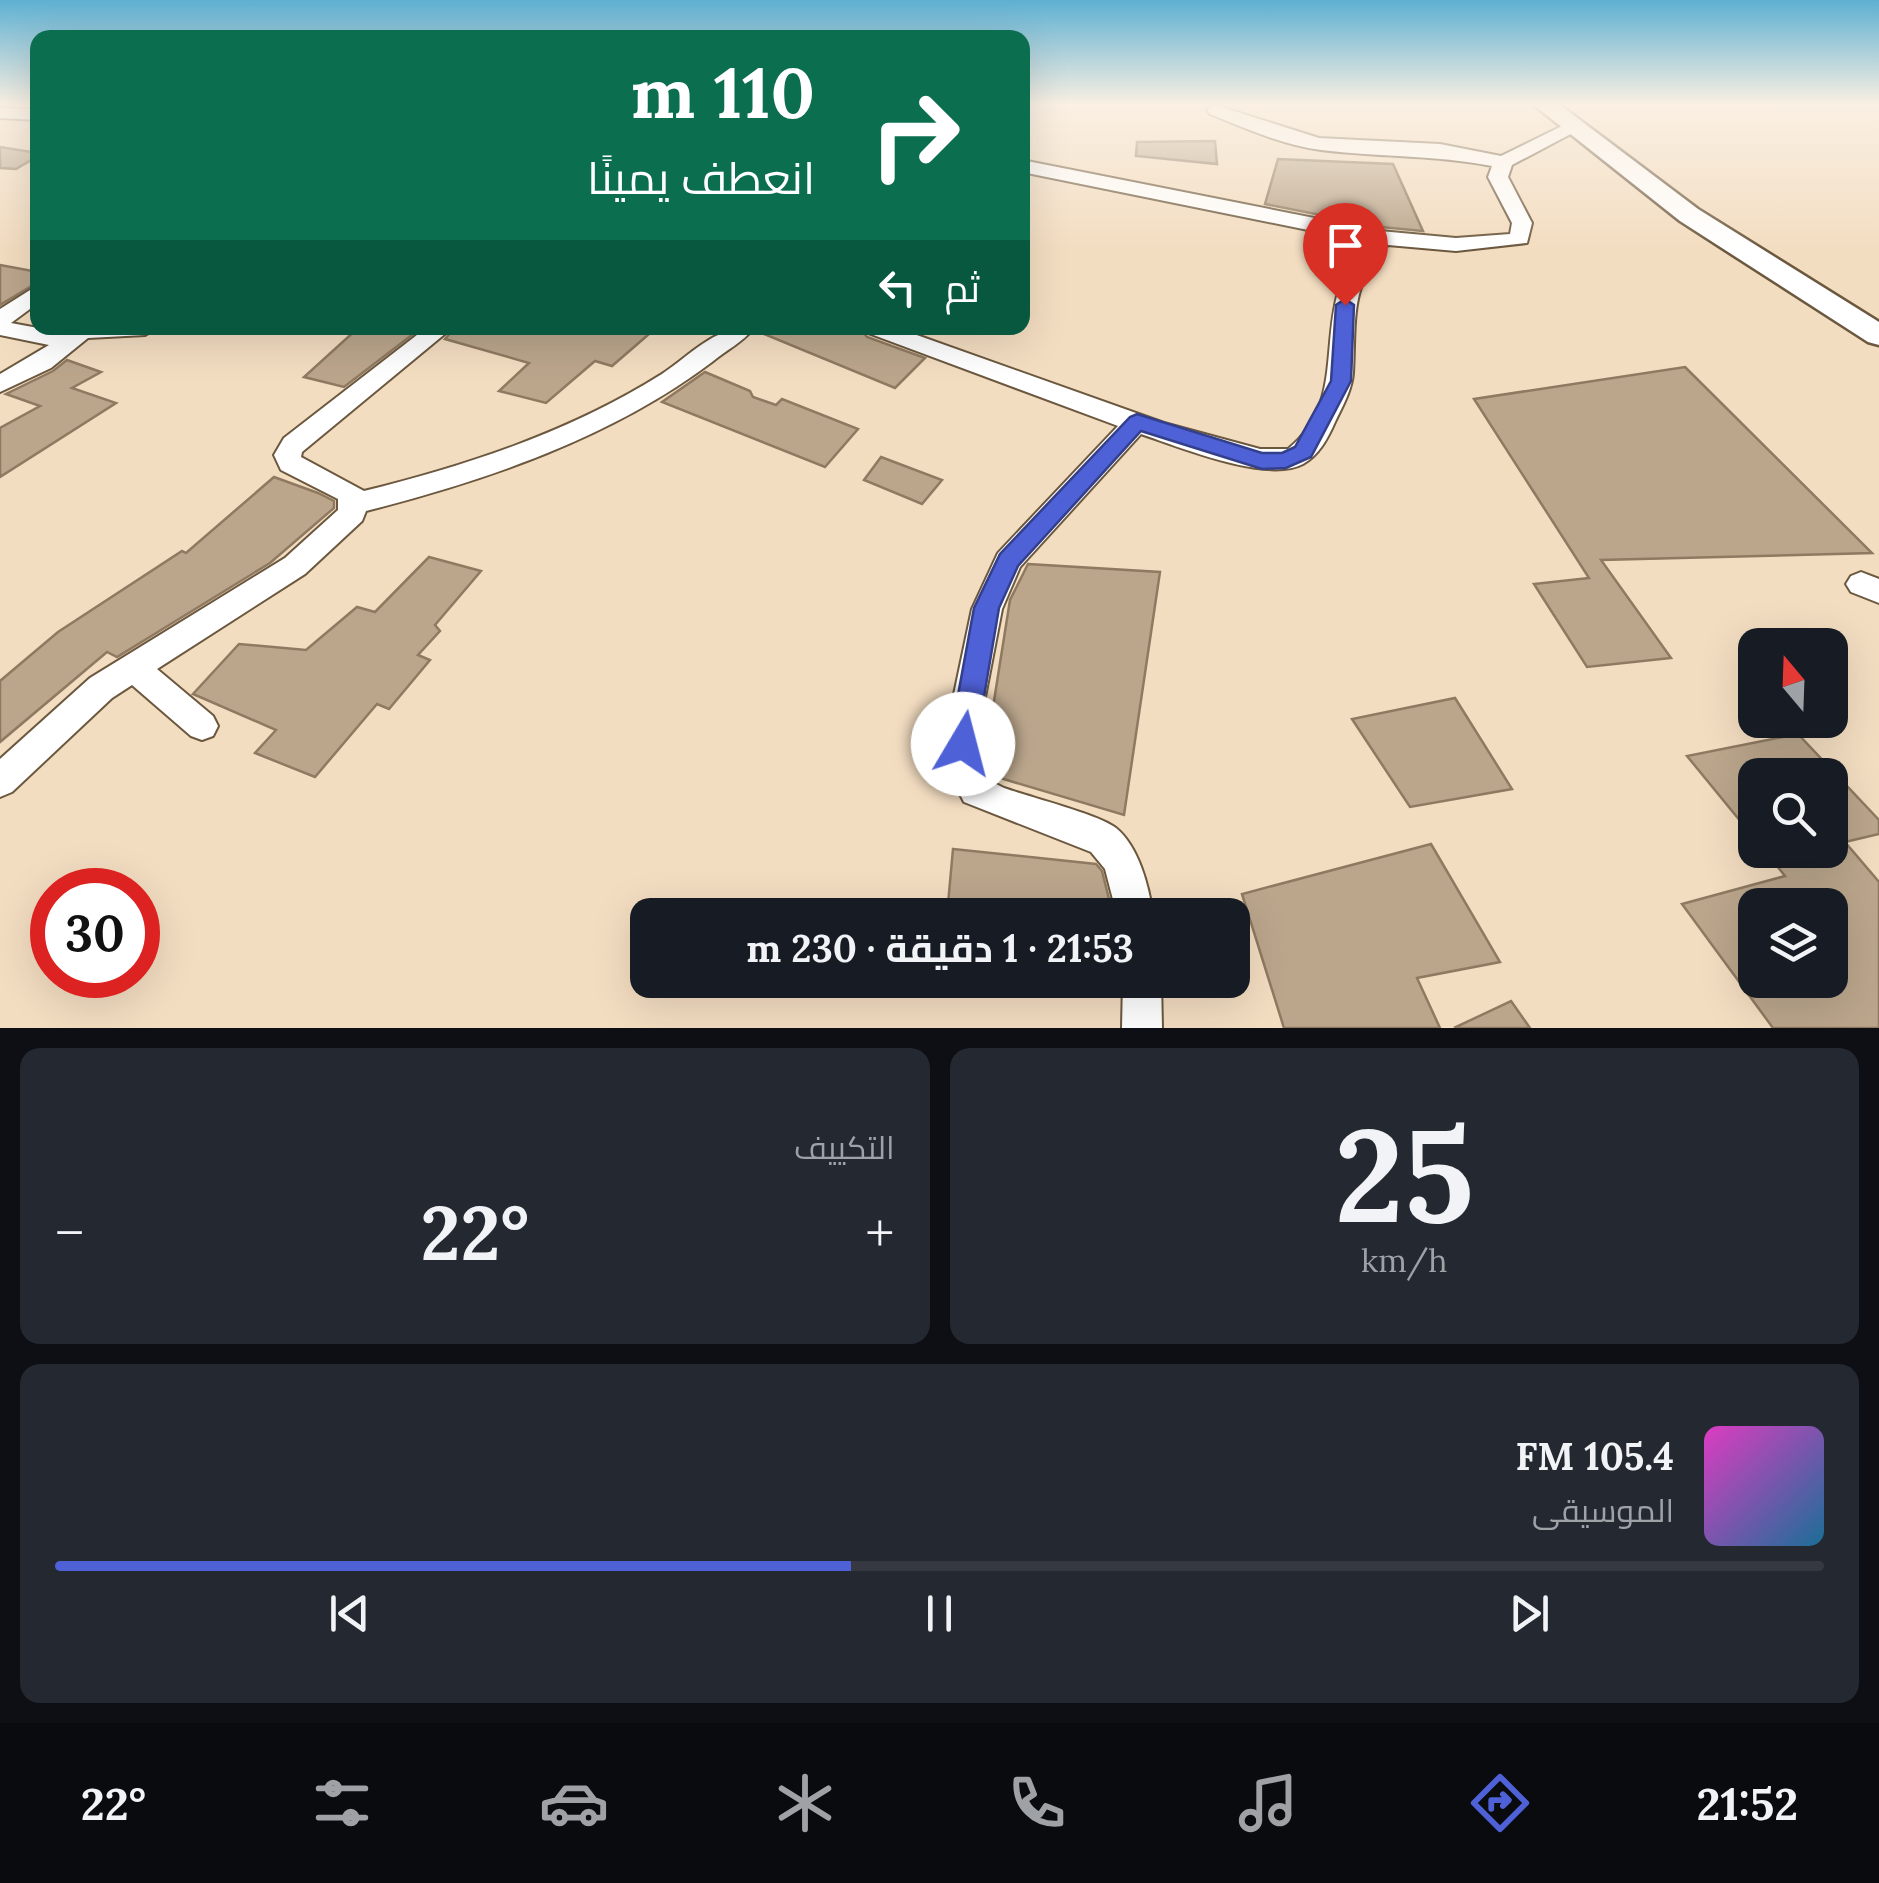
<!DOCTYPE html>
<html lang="ar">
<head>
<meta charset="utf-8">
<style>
  body { margin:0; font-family:Lora,Cairo,serif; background:#242831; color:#f1f3f6; direction:rtl; height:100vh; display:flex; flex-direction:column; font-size:38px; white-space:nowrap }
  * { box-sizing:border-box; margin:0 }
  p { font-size:32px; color:#9ea1a6 }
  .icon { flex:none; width:55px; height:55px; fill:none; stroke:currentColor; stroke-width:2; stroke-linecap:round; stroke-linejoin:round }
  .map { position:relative; height:1028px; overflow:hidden; direction:ltr }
  .details { display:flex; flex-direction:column; gap:20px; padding:20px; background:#0d0f14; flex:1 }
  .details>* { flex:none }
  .banner { position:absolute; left:30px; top:30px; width:1000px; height:305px; border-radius:20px; box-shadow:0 10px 40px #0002; direction:rtl; background:#0b6e4f; color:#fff; overflow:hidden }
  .needle { width:65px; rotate:341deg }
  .controls { position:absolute; left:1738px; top:628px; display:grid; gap:20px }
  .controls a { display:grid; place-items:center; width:110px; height:110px; border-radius:20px; background:#171b24; box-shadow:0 10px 40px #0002; font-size:50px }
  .speed { position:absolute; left:30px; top:868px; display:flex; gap:20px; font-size:50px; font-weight:700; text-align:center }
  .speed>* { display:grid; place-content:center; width:130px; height:130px; border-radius:50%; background:#171b24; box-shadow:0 10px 40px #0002; line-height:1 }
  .speed .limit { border:15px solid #d22; background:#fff; color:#111 }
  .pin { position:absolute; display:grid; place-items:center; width:85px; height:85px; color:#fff; margin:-102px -42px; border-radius:50% 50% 50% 0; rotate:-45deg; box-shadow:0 0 10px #0007 }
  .pin .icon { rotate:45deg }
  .me { position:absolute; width:110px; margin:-55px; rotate:8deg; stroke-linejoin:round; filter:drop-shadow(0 0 8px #0008) }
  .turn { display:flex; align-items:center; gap:35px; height:210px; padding:0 50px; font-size:45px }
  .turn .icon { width:130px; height:130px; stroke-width:2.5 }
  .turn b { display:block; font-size:70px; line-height:85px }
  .then { display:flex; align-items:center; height:95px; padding:0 50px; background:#0003; gap:20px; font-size:38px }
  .big { font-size:75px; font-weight:700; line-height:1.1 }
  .details .card { flex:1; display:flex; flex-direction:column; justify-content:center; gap:15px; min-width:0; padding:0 35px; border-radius:20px; background:#242831 }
  .details .dial { align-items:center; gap:0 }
  .dial b { font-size:130px; line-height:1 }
  .song { display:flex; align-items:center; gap:30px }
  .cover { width:120px; height:120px; border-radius:15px; background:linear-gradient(135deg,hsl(310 70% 55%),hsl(200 70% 35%)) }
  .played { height:10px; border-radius:5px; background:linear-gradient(90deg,#4f61d6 45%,#363941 45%) }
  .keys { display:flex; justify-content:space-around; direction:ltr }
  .heat { display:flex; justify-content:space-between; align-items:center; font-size:55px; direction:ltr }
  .details .tiles { flex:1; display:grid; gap:20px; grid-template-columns:1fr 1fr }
  .card:last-child { grid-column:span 2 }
  .trip { position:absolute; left:630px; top:898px; width:620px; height:100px; border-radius:20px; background:#171b24; box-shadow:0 10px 40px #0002; font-weight:700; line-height:100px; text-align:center; direction:rtl }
  .tabs { display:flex; height:160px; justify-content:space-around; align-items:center; background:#090b0e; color:#9ea1a6 }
  .tabs .icon { width:70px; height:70px }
  .tabs .active { color:#4f61d6 }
  .tabs b { font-size:45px; color:#f1f3f6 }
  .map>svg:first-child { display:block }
  .building { fill:#bba68c; stroke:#8f7a61; stroke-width:2.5; fill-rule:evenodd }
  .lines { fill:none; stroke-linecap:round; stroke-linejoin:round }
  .minor-casing { stroke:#6b583f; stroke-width:4 }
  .major-casing { stroke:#6b583f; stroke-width:5 }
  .minor { fill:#fff; fill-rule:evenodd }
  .major { fill:#fff; fill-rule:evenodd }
  .route { fill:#4f61d6; stroke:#333f8b; stroke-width:2.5 }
</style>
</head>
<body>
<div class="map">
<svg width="1879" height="1028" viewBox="0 0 1879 1028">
  <rect width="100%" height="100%" fill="#f3ddc1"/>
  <g class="building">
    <polygon points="1215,141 1217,164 1136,156 1137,142"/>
    <polygon points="0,147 38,153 38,156 16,169 0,168"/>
    <polygon points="1278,159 1393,164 1423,231 1381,227 1265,204"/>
    <polygon points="0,265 38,272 38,282 0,305"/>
    <polygon points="358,328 421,328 344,387 304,377"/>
    <polygon points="455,328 656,328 612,366 595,361 546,403 499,391 529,363 445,339"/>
    <polygon points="758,328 860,328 867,337 925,358 895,388 757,331"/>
    <polygon points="67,360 101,372 72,388 116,403 0,477 0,428 40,406 6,394 53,371"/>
    <polygon points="1685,367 1872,553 1601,560 1671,658 1587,667 1534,584 1589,578 1474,399"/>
    <polygon points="705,372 750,391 753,397 776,405 782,399 858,429 825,467 662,402"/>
    <polygon points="881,457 942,480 922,504 864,480"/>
    <polygon points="274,477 318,493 334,501 334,508 270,563 117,657 107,652 0,742 0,681 58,632 182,551 186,553"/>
    <polygon points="429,557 481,571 435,625 440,631 418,655 430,660 389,709 377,704 315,777 255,753 276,730 193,694 239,644 306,650 357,607 375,612"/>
    <polygon points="1028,564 1160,572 1124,815 990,775 984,764 1010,600"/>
    <polygon points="1455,698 1512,789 1410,807 1352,719"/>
    <path d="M1798 734 1879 820V834L1845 842 1879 882V1028H1773L1682 904 1785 876 1764 850H1830V775H1755V839L1687 756ZM1755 905H1830V980H1755Z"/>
    <polygon points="1431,844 1500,962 1417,978 1440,1028 1284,1028 1242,894"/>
    <polygon points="953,849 1096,864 1102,871 1113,915 947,915"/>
    <polygon points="1511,1001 1530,1028 1454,1028"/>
  </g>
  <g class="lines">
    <g class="minor-casing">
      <g id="minor">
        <path d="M1215 105 1319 138 1440 144 1501 156 1566 124H1580L1582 128 1512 165 1508 177 1532 223 1527 243 1456 251 1388 245C1349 282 1356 323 1353 373 1352 390 1342 407 1335 422 1328 438 1319 455 1303 464 1267 483 1179 447 1141 434L1020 567 1002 609 980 723 979 763 988 780 1004 788C1029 797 1098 814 1116 828 1139 847 1149 887 1153 915H1117L1105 869 1091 852 964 802 945 765 948 723 972 609 998 553 1118 426 868 333 864 328H897L1164 423 1260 449H1288C1357 394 1303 309 1367 242L1022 172V160L1380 231 1456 238 1510 234 1512 223 1488 177 1492 166C1435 155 1378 157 1321 150 1282 145 1245 128 1210 114L1207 110Z"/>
        <polygon points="0,108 38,109 38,120 0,118"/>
        <polygon points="38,285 38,303 11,323 65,333 72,328 157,328 145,335 88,338 51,368 0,392 0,374 49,345 0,335 0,309"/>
        <path d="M426 328H452L302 452 301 457 364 491C466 466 572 431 662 374 692 354 716 325 754 328 743 342 725 351 712 362 611 438 487 480 366 511L362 521 305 574 157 669 213 716 218 726 213 736 202 740 191 736 132 685 112 698 12 792 0 797V759L90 678 285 558 338 510V499L281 470 274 455 284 438Z"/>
        <polygon points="1861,572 1879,579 1879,603 1851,592 1846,584 1851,576"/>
        <polygon points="1123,980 1161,980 1162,1028 1122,1028"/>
      </g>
    </g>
    <g class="major-casing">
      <polygon id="major" points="1534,105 1560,105 1698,209 1879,322 1879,345 1868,342 1680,221"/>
    </g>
    <use href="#minor" class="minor"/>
    <use href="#major" class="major"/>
  </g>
  <linearGradient id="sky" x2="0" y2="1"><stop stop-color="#5eb0d2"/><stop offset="0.42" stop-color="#faf0e3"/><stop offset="1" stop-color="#faf0e3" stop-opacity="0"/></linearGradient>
  <rect width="1879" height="249" fill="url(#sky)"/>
  <polygon class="route" points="1345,299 1354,305 1351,381 1311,457 1286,468 1262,469 1141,431 1018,566 999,608 976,744 972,753 963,756 953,753 949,744 974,608 1000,554 1130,417 1137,414 1262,453 1282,453 1295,447 1331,381 1336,305"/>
</svg>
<div class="controls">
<a><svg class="needle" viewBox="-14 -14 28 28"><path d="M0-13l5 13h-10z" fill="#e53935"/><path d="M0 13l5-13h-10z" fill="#9ea1a6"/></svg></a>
<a><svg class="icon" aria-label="search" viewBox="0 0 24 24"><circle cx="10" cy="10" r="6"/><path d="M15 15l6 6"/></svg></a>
<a><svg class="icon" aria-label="layers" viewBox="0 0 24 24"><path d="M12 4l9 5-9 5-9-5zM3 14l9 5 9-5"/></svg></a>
</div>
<div class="speed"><div class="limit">30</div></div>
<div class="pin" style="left:1345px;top:305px;background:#d93025"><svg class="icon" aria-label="arrive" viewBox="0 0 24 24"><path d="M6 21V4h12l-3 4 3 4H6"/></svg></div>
<svg class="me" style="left:963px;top:744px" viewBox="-20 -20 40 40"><circle r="19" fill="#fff"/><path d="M0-13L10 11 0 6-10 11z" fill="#4f61d6"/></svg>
<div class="trip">21:53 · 1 دقيقة · 230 m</div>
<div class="banner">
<div class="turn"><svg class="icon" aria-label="right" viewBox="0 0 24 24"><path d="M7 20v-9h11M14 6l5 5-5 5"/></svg><div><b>110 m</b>انعطف يمينًا</div></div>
<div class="then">ثم<svg class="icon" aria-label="left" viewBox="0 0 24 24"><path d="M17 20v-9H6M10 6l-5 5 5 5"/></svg></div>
</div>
</div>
<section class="details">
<div class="tiles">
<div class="card dial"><b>25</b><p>km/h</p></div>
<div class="card"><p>التكييف</p>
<div class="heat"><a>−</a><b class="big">22°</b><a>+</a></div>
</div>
<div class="card">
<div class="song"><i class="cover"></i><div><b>105.4 FM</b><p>الموسيقى</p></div></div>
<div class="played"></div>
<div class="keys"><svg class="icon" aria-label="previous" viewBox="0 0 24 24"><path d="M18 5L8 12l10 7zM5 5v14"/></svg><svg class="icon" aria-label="pause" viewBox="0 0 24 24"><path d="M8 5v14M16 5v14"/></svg><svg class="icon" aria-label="next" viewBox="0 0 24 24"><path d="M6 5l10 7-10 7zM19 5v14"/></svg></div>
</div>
</div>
</section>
<nav class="tabs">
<b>21:52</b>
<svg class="icon active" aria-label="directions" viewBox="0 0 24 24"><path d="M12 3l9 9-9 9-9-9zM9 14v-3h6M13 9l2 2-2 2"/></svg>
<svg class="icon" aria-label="music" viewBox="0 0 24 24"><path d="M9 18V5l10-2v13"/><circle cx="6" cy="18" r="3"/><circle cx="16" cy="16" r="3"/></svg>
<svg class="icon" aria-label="phone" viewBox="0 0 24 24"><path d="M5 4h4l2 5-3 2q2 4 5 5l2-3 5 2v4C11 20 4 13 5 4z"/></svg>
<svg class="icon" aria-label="climate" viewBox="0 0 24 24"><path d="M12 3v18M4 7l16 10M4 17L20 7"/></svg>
<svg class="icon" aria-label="car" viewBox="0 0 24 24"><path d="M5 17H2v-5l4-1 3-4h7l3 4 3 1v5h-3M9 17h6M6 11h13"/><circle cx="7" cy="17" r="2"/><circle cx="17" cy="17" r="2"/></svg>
<svg class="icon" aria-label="filters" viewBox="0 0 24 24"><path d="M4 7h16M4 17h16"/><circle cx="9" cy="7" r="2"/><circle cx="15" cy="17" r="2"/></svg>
<b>22°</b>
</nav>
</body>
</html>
